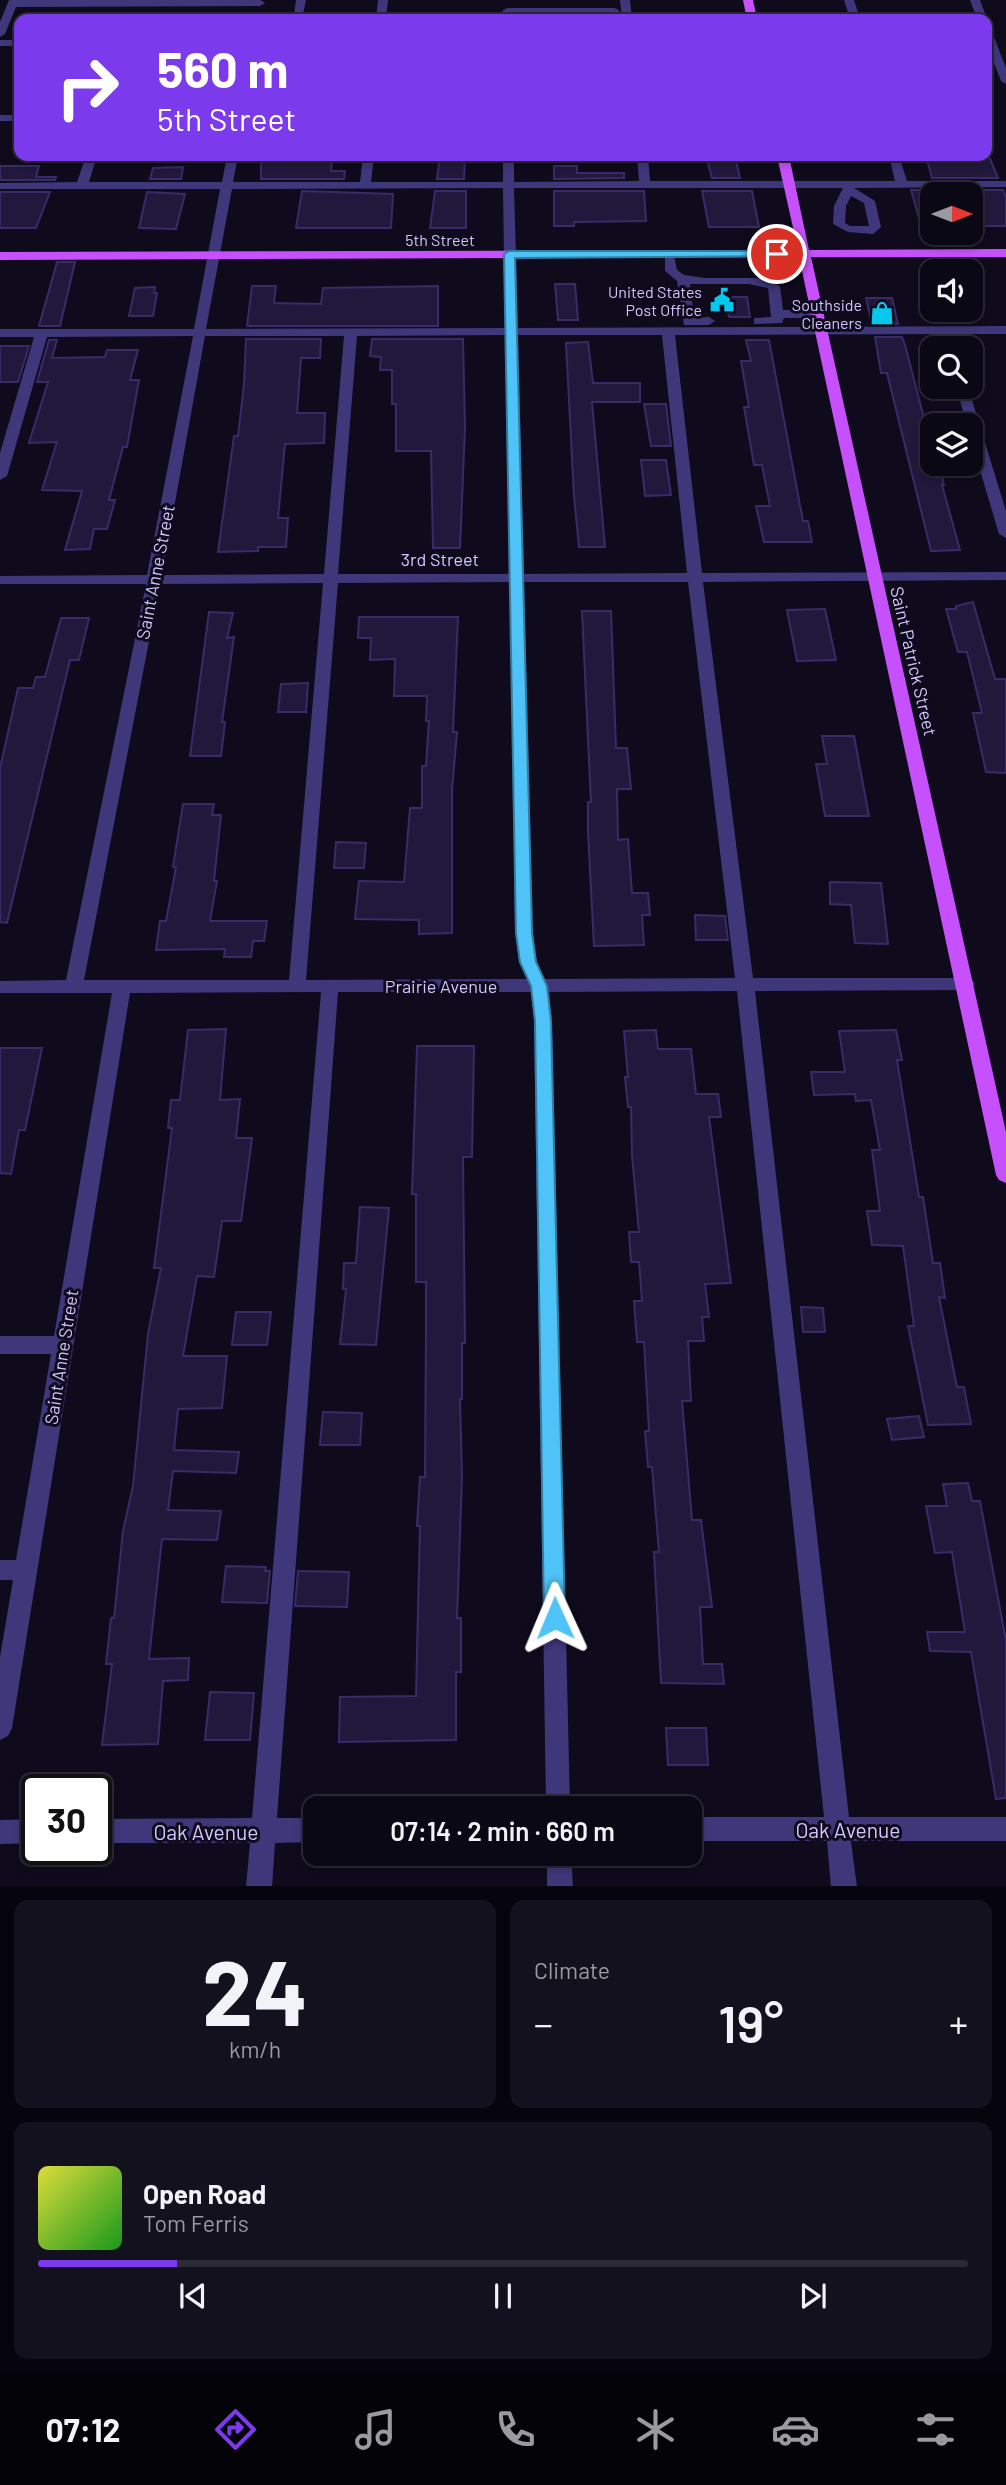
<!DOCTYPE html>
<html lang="en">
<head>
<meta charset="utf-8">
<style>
  body { margin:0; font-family:Barlow,sans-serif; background:#14111e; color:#f1f3f6; height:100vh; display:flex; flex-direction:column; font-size:26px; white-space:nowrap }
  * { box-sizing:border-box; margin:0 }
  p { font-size:23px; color:#9a9aa0 }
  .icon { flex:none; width:38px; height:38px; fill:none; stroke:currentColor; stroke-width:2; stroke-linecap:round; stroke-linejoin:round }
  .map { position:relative; height:1886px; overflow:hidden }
  .drawer { display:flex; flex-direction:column; gap:14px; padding:14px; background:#06040c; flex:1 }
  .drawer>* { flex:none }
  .hud { position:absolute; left:14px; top:14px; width:978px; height:147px; border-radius:14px; box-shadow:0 4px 10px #0003,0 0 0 2px #2b2934; background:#7c3aed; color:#fff; overflow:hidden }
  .needle { width:46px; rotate:90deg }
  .buttons { position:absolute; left:920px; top:182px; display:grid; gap:14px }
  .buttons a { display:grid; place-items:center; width:63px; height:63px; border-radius:14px; background:#0b0815; box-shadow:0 4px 10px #0003,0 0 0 2px #2b2934; font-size:35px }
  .speed { position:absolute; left:21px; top:1774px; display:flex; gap:14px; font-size:35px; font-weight:700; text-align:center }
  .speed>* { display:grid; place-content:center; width:91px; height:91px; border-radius:50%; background:#0b0815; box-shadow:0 4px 10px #0003,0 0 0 2px #2b2934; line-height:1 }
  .speed .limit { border:4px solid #111; border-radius:10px; background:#fff; color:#111 }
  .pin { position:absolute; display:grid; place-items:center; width:60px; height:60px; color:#fff; margin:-30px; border:4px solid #fff; border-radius:50%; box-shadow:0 2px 7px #0007 }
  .me { position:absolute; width:77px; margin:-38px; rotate:359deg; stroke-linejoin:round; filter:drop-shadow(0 0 5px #0008) }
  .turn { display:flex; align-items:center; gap:24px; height:147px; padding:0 28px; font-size:32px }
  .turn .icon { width:91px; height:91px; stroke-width:2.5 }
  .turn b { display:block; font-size:49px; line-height:60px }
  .big { font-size:52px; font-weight:600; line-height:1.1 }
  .drawer .widget { flex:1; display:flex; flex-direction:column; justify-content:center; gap:10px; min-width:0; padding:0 24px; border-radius:14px; background:#14111e }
  .drawer .dial { align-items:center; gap:0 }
  .dial b { font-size:91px; line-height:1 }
  .song { display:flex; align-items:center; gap:21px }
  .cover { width:84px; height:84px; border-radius:10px; background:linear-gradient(135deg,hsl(60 70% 55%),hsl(120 70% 35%)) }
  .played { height:7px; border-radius:4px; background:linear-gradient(90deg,#7c3aed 15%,#2b2934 15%) }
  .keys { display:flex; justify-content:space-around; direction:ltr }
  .heat { display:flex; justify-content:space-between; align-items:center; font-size:38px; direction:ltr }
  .drawer .tiles { flex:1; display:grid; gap:14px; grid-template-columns:1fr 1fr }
  .widget:last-child { grid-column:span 2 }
  .trip { position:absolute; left:303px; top:1796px; width:399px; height:70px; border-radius:14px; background:#0b0815; box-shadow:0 4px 10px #0003,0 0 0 2px #2b2934; font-weight:600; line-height:70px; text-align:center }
  .tab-bar { display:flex; height:112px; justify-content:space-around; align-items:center; background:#040308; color:#9a9aa0 }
  .tab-bar .icon { width:49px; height:49px }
  .tab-bar .active { color:#7c3aed }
  .tab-bar b { font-size:32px; color:#f1f3f6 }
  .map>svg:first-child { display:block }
  .building { fill:#21183c; stroke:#3a2a68; stroke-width:2 }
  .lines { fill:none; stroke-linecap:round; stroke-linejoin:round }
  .minor { fill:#3e377a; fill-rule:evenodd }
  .major { fill:#c651fc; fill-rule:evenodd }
  .route { fill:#4fc3f7; stroke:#337fa1; stroke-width:2 }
  .labels { text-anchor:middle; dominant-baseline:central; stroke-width:6; stroke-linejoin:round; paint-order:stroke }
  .far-street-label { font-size:16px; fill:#d1c7fe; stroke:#0f0b1c }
  .far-poi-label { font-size:16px; fill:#d1c7fe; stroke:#0f0b1c; text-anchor:end }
  .street-label { font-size:18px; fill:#d1c7fe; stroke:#0f0b1c }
  .near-street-label { font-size:21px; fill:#d1c7fe; stroke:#0f0b1c }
</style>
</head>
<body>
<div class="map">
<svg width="1006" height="1887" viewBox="0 0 1006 1887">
  <rect width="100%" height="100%" fill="#0f0b1c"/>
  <g class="building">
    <polygon points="277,156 297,156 296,160 332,159 331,171 345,171 344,179 261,179 261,160 277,160"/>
    <polygon points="440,156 465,156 464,179 437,179"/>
    <polygon points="706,156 735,156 740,178 712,178"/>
    <polygon points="926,156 989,156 998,178 932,178"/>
    <polygon points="0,166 39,166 36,177 56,177 55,180 0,180"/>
    <polygon points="554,166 577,166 577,173 624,173 624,178 554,179"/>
    <polygon points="183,167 181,179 150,179 153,168"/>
    <polygon points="911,190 1003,190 1006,197 1006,226 971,226 971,194 933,194 933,225 921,225"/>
    <polygon points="302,191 393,194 391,228 296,228"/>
    <polygon points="435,191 466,191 466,228 430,228"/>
    <polygon points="554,191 644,191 646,221 574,222 574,226 554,226"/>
    <polygon points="702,191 752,191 759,227 709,227"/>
    <polygon points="0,192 50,192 36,228 0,228"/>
    <polygon points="147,192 185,194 176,229 139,228"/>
    <polygon points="57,262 75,262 60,326 39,326"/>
    <polygon points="555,284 575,284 578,320 558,320"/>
    <polygon points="252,286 276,286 274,303 321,304 323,288 438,286 438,326 247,326"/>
    <polygon points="155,287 154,293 157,293 153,316 129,316 135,288"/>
    <polygon points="725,297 747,297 750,317 729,317"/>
    <polygon points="866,298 892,298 898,324 872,324"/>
    <polygon points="875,337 902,337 905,345 933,453 933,464 939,464 944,485 942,485 960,550 931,551 887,373 881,373"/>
    <polygon points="246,339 321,339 320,358 301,358 297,413 325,413 324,443 285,444 278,518 288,518 286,547 258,547 258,551 218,552 234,436 238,436 244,384"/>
    <polygon points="372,339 463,339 465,427 460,548 433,548 431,451 396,451 396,404 392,404 392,370 380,370 381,357 370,356"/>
    <polygon points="49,340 57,340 52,358 105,357 107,350 138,350 130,380 139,380 127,447 123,447 109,500 115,500 107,529 94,529 90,549 65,550 82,491 42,490 57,442 29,443 48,382 37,382"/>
    <polygon points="746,340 769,340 803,521 808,521 812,542 764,542 756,506 770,506 762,465 754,465 744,407 749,407 741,361 751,361"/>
    <polygon points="588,342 593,383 640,383 640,402 592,402 605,547 579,547 574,496 566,343"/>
    <polygon points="0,346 29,346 18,382 0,382"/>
    <polygon points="644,404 666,404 671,446 651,446"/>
    <polygon points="641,460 666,460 671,495 645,496"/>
    <polygon points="973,602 995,679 1006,679 1006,773 986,772 973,713 982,713 967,652 958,652 946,609 956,609 956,606"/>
    <polygon points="825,609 836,660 797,661 787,610"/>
    <polygon points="582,611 611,611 616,748 627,748 631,789 617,789 618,840 628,839 632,893 648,893 650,915 642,915 644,945 594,946 588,832 588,802 591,802"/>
    <polygon points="209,612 233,613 227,638 234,637 222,722 225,722 221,756 190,756"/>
    <polygon points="359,617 458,617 453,732 457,732 452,790 452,933 419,934 419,920 355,919 359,881 404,882 410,808 422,808 422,766 426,766 429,721 426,721 427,696 394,696 395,659 370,660 371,638 358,638"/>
    <polygon points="61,618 89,618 79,660 70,660 7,923 0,922 0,768 18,688 33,688 36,677 45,677"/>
    <polygon points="308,683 306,712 278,712 281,684"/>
    <polygon points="822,736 854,736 869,816 825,816 816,764 827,764"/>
    <polygon points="183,804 214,804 212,815 221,815 214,881 217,881 210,921 267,921 264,941 253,941 251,957 224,957 225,949 156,950 160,921 166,921 176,867 173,867"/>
    <polygon points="336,842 366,843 364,868 334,868"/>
    <polygon points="830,882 881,883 888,944 855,943 851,905 830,904"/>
    <polygon points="695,915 725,916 728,940 696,940"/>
    <polygon points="226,1029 220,1100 240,1099 236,1138 252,1138 241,1221 222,1221 214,1277 197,1276 183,1356 227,1356 222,1408 178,1409 174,1450 239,1452 236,1473 173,1471 168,1510 221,1511 217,1540 162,1539 149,1659 189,1658 188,1680 163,1681 158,1744 102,1745 112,1664 106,1664 111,1618 114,1618 123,1531 133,1486 148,1334 161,1268 154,1268 172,1128 168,1128 171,1100 180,1100 188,1030"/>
    <polygon points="656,1030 658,1049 691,1049 696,1094 718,1094 721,1117 709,1117 731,1283 705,1284 709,1317 702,1317 704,1341 688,1341 691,1401 682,1401 692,1520 701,1520 712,1607 700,1607 703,1664 722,1664 724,1684 661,1683 654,1552 659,1552 652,1467 648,1467 645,1431 649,1431 644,1342 637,1342 634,1301 642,1301 639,1262 631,1262 629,1232 639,1232 632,1155 631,1107 628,1107 625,1077 628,1077 624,1031"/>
    <polygon points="896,1030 902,1060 897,1060 919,1197 923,1197 933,1263 940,1263 945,1298 939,1297 957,1387 964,1387 971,1424 928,1425 908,1326 914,1326 903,1246 872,1245 867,1211 880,1211 872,1150 880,1150 871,1100 856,1101 855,1094 814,1095 811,1072 845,1072 839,1031"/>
    <polygon points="417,1046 474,1046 472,1157 463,1157 465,1343 462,1343 462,1399 460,1399 462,1477 457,1618 461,1618 461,1672 456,1672 456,1740 339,1742 340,1697 416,1696 420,1526 417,1526 420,1477 425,1477 426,1331 426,1282 416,1282 416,1194 412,1194"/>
    <polygon points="0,1048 42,1048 25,1130 19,1130 11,1174 0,1173"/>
    <polygon points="360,1207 389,1208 376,1345 340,1344 346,1289 343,1289 344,1263 356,1263"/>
    <polygon points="801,1307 823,1308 825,1332 803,1332"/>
    <polygon points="236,1312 271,1312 267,1345 232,1345"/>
    <polygon points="323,1412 362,1413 360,1445 320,1445"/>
    <polygon points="919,1416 924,1437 892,1440 887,1419"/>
    <polygon points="968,1483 972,1501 980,1501 1006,1641 1006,1798 996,1799 971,1652 930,1651 927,1632 965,1632 952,1552 935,1553 926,1506 947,1506 943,1484"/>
    <polygon points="226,1566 266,1567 265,1571 270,1571 267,1603 222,1602"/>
    <polygon points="298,1571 349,1572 347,1607 295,1606"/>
    <polygon points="210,1692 254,1693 250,1740 205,1740"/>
    <polygon points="666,1728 706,1728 708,1765 668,1765"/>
  </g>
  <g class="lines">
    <g class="minor">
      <polygon points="9,0 260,0 265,3 260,6 16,7 5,34 0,37 0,22"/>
      <polygon points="296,0 306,0 302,19 252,18 257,15 294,15"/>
      <polygon points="378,0 388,0 386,19 376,19"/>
      <polygon points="620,0 630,0 632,19 622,19"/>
      <polygon points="844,0 854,0 860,19 850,19"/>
      <polygon points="970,0 980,0 987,19 977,19"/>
      <polygon points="507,8 615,8 620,11 615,14 504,13 502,11"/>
      <polygon points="987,29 992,32 1006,68 1006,84 1001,81 987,45"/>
      <rect x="0" y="40" width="19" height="6"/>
      <rect x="0" y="115" width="19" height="6"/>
      <path d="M86 156H97L89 182H222L227 156H238L233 182H360L363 156H374L371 182H503V156H514V182L639 181 637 156H648L650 181H895L889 156H899L907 181H1006V187L854 188 875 201 881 227 873 234 848 232 833 224 834 206 843 188H514L518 328 1006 326V334H952L956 348H944L940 334 675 335 702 573 1006 572V580L703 582 753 978H966L972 979 975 984 972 989 966 990 755 991 849 1817H1006V1841H851L857 1887H831L827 1841H690V1817H824L737 991 549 992 552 1021 570 1808H546L534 1021 531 992H338L277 1818H315V1842L275 1843 272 1887H246L250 1843H96V1819L252 1818 321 992 130 993 12 1728 8 1736 0 1740V1657L13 1580H0V1560H16L51 1354H0V1336H54L112 993H0V981L66 980 146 584H0V576L147 575 193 336 47 337 7 476 0 480V453L34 337H0V329H194L220 189H0V183L77 182ZM503 188 505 328 206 329 232 189ZM851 196 864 203 869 226H850L845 223 846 206ZM505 335 509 574H338L357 336ZM518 335H662L687 573 524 574ZM205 336H344L324 574 162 575ZM510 582 515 933 519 962 527 979 306 980 338 583ZM524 582H688L735 978 545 979 537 962 533 933ZM323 583 289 980H84L160 584Z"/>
      <polygon points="665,251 673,251 677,270 684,275 705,278 762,278 780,286 783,310 818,310 824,314 818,318 784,318 782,323 754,324 754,318 771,317 768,288 749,284 690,284 694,318 709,317 715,321 709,325 684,325 677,281 665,271"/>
      <polygon points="956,387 968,387 1006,511 1006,538 999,534 971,440 971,425 967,425"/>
      <polygon points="37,1819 37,1843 0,1844 0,1820"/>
      <polygon points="547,1853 571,1853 573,1887 547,1887"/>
    </g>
    <g class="major">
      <polygon points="743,0 753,0 757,19 747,19"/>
      <polygon points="777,156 789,156 809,250 1006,249 1006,257 811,257 1006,1132 1006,1183 999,1180 996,1175 799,257 0,260 0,252 798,250"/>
    </g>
  </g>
  <polygon class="route" points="777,251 783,254 781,256 515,258 532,933 536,962 547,986 551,1021 565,1618 562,1625 555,1628 547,1625 544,1618 535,1021 531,986 520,962 516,933 504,254 509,251"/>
  <defs>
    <g id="civic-bare" transform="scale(1.89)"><path d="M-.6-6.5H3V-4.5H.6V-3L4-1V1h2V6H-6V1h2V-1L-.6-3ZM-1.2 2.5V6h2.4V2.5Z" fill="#05c8ec" stroke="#0f0b1c" stroke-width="2.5" paint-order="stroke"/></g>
    <g id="shop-bare" transform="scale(1.89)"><path d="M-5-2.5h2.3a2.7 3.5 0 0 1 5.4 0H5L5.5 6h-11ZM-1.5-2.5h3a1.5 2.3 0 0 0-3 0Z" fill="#05c8ec" stroke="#0f0b1c" stroke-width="2.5" paint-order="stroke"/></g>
  </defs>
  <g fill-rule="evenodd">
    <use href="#civic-bare" x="722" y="300"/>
    <use href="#shop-bare" x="882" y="313"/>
  </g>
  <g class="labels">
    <g class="far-street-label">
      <text x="440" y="239">5th Street</text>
    </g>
    <g class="far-poi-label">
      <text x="702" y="291">United States<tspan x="702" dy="18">Post Office</tspan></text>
      <text x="862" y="304">Southside<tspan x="862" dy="18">Cleaners</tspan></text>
    </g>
    <g class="street-label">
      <text x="440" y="559">3rd Street</text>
      <text transform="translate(155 572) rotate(-79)">Saint Anne Street</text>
      <text transform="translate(914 661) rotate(77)">Saint Patrick Street</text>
      <text x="441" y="986">Prairie Avenue</text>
      <text transform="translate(61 1357) rotate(-81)">Saint Anne Street</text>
    </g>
    <g class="near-street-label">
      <text x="848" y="1829">Oak Avenue</text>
      <text x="206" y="1831">Oak Avenue</text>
    </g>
  </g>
</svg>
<div class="buttons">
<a><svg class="needle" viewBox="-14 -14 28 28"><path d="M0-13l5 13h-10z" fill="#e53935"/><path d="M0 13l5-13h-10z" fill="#9a9aa0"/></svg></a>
<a><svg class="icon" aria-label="sound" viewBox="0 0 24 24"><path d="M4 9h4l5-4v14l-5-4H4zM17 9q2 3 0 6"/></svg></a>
<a><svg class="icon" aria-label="search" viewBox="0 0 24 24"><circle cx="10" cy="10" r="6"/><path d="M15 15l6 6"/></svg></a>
<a><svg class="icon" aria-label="layers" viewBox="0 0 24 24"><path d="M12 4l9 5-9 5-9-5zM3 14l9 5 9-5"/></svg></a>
</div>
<div class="speed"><div class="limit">30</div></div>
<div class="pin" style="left:777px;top:254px;background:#d93025"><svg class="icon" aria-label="arrive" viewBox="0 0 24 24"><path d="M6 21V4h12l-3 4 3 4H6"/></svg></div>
<svg class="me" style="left:555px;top:1618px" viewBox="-20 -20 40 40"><path d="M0-17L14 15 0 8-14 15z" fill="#4fc3f7" stroke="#fff" stroke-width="4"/></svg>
<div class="trip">07:14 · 2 min · 660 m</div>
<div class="hud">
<div class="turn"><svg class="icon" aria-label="right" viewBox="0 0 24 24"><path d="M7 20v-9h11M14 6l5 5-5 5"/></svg><div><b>560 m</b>5th Street</div></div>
</div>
</div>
<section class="drawer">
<div class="tiles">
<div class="widget dial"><b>24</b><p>km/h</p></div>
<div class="widget"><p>Climate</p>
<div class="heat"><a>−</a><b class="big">19°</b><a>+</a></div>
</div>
<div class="widget">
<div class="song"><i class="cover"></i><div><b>Open Road</b><p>Tom Ferris</p></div></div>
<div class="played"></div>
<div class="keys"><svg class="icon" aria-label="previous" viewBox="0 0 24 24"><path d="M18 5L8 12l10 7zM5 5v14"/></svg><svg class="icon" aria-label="pause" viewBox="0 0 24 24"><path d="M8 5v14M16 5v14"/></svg><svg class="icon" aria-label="next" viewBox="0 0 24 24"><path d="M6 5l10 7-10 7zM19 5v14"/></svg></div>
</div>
</div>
</section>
<nav class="tab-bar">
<b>07:12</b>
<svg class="icon active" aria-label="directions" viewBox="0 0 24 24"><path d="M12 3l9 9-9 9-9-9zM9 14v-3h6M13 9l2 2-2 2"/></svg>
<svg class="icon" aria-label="music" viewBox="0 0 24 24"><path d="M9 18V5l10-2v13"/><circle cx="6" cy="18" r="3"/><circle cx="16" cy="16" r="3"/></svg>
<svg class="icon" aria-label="phone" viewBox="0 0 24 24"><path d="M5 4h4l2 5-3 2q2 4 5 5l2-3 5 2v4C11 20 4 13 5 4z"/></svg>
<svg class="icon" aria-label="climate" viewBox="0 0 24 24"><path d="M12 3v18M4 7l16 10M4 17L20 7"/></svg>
<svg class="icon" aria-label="car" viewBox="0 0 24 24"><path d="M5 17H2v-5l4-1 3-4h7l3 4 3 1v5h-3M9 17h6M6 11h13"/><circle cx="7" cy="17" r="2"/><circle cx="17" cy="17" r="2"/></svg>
<svg class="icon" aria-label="filters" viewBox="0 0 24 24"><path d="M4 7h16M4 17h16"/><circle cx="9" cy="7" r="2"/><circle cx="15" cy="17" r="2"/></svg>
</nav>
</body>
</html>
